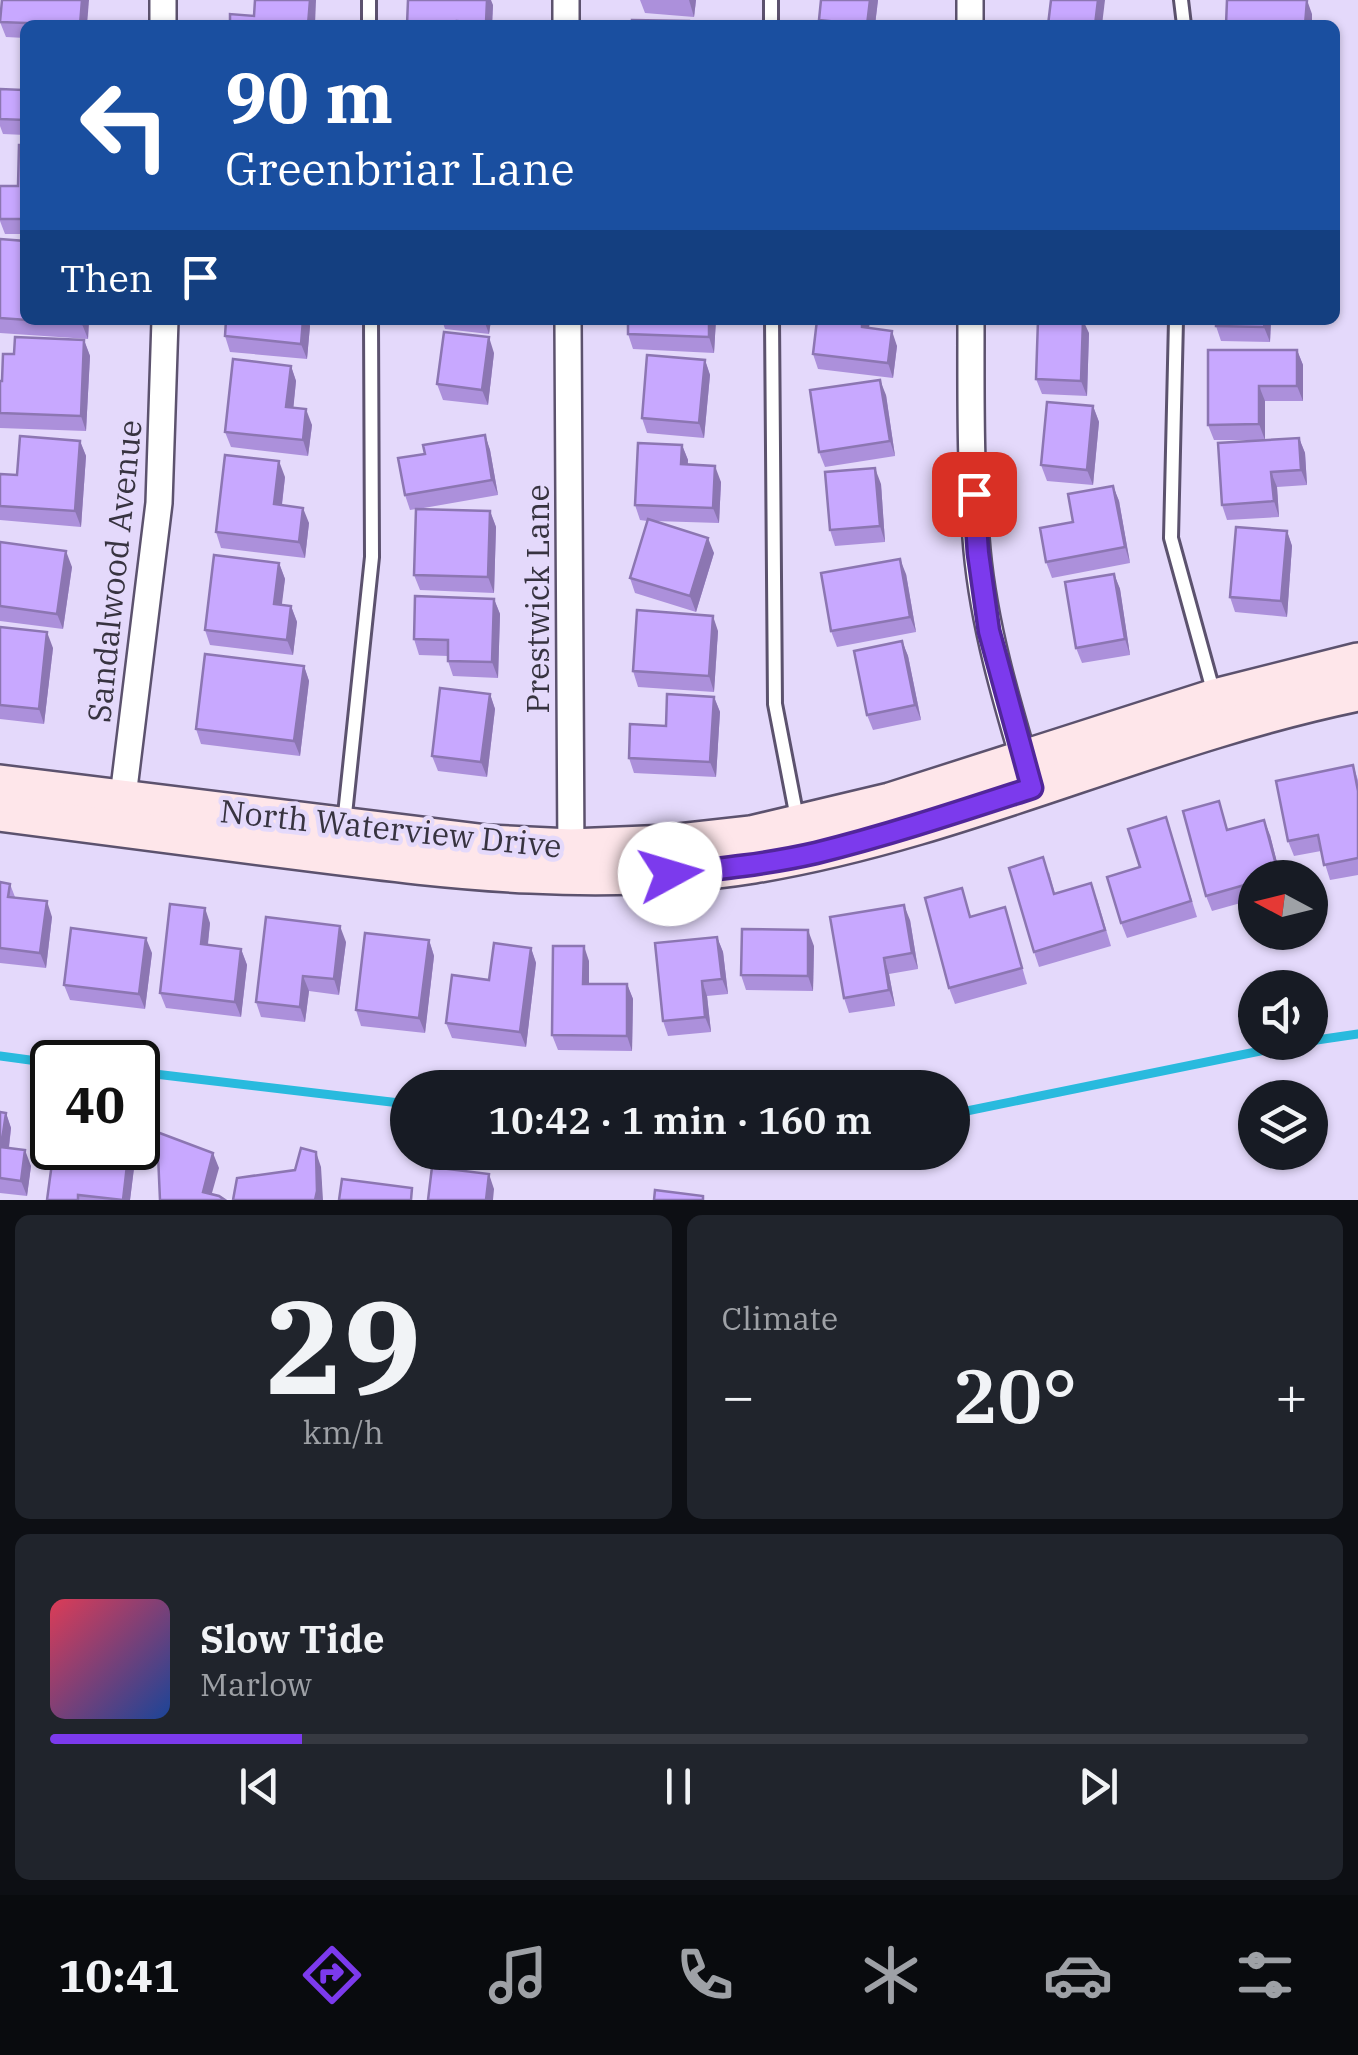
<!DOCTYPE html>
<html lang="en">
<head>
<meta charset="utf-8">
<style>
  body { margin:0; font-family:"IBM Plex Serif",serif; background:#20242c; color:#f1f3f6; height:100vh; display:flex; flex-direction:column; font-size:38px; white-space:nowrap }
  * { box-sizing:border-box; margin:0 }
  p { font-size:32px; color:#9ea1a6 }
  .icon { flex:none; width:55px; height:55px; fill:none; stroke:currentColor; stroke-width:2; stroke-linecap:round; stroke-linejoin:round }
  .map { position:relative; height:1200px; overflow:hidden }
  .details { display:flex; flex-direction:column; gap:15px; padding:15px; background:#0d0f14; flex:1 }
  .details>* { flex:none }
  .hud { position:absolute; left:20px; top:20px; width:1320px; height:305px; border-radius:15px; box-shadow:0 2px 8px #0004; background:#1a4fa0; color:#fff; overflow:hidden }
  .needle { width:65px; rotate:277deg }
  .buttons { position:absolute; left:1238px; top:860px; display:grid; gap:20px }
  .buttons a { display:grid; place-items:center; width:90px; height:90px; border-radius:50%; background:#171b24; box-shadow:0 2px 8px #0004; font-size:50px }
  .speed { position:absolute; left:30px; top:1040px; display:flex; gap:20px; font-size:50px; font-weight:700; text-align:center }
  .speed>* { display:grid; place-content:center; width:130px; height:130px; border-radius:50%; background:#171b24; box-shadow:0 2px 8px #0004; line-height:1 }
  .speed .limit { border:5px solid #111; border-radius:15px; background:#fff; color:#111 }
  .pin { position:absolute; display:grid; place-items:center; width:85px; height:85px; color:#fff; margin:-42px; border-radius:20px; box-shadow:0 5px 15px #0006 }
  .me { position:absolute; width:110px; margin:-55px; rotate:84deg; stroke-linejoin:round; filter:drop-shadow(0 0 8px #0008) }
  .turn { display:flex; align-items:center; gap:35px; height:210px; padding:0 40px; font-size:45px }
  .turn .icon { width:130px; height:130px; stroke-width:2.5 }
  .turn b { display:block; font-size:70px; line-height:85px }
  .then { display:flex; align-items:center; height:95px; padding:0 40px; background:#0003; gap:20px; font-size:38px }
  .big { font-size:75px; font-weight:600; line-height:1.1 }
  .details .widget { flex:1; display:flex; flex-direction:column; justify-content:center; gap:15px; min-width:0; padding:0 35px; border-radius:15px; background:#20242c }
  .details .dial { align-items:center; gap:0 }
  .dial b { font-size:130px; line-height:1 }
  .song { display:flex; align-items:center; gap:30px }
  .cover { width:120px; height:120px; border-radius:15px; background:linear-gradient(135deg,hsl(350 70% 55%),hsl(220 70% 35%)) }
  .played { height:10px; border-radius:5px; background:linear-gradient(90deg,#7c3aed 20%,#363941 20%) }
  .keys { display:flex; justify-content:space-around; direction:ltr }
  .heat { display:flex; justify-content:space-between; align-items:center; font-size:55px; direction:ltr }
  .details .tiles { flex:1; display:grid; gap:15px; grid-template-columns:1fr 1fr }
  .widget:last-child { grid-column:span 2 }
  .trip { position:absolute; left:390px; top:1070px; width:580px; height:100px; border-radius:50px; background:#171b24; box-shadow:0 2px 8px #0004; font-weight:600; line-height:100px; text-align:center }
  .dock { display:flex; height:160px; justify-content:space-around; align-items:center; background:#090b0e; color:#9ea1a6 }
  .dock .icon { width:70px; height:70px }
  .dock .active { color:#7c3aed }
  .dock b { font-size:45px; color:#f1f3f6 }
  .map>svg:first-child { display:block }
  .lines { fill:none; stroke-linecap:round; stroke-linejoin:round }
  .stream { stroke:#29bade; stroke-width:9 }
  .lane-casing { stroke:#5c526e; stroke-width:18 }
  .street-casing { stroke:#5c526e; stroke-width:30 }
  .secondary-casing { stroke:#5c526e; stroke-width:40 }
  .lane { stroke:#fff; stroke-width:12 }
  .street { stroke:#fff; stroke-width:25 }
  .secondary { stroke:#fee6ea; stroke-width:35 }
  .wall { fill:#ac90db }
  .shaded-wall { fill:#8c76b2 }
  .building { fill:#c8a8ff; stroke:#8c76b2; stroke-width:2.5 }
  .route-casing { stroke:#51269a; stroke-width:25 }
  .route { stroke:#7c3aed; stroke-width:18 }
  .labels { text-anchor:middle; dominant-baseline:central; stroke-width:9; stroke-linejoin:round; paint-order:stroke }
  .street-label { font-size:32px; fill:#373340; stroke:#e4d9fb }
</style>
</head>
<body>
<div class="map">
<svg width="1358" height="1200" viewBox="0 0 1358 1200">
  <rect width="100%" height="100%" fill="#e4d9fb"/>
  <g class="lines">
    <g class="stream">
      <polyline points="1310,1041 1358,1034"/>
      <polyline points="0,1056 52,1063"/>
      <polyline points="138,1072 408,1104"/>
      <polyline points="952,1114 1304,1042"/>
    </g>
    <g class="lane-casing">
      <g id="lane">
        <polyline points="369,0 369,25"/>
        <polyline points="771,0 771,25"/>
        <polyline points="1181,0 1184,25"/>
        <polyline points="772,320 775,704 798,823"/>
        <polyline points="1176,320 1171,538 1214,694"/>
        <polyline points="344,824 372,557 371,320"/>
      </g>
    </g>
    <g class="street-casing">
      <g id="street">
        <polyline points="163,0 163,25"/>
        <polyline points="566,0 566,25"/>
        <polyline points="970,0 970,25"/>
        <polyline points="568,320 571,860"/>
        <path d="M971 320C971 397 970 473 977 550 984 626 1006 700 1028 774"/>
        <polyline points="121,813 159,503 165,320"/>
      </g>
    </g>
    <g class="secondary-casing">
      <g id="secondary">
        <polyline points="0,783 487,843 571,847 670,843 751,834 890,801 1215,697 1358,661"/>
        <path d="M0 813C103 826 206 839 308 853 457 872 604 889 754 865 961 831 1153 735 1358 693"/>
      </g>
    </g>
    <use href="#lane" class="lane"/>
    <use href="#street" class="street"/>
    <use href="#secondary" class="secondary"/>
  </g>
  <g class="wall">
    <polygon points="640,0 696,0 694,17 645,13"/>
    <polygon points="878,0 875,25 821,25 819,20"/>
    <polygon points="493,5 492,25 407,25"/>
    <polygon points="0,22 87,25 25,25 25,38 6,37"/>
    <polygon points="25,46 25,135 3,134 0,126 0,89 23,90"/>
    <polygon points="25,145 25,234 5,234 0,221 0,186 18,186"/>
    <polygon points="0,239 25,320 89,320 88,339 0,333"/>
    <polygon points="226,320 308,320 310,326 307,359 230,352 225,336"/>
    <polygon points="442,320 491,320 489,334 445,329"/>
    <polygon points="716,320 714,353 633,349 628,334"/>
    <polygon points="817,320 870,320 869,328 897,346 893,378 818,369 813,354"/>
    <polygon points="1271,320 1270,342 1221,341 1216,326"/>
    <polygon points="1089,333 1087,396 1042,394 1036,379"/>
    <polygon points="84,340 90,356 86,431 0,428 0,381 2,381 14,354"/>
    <polygon points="1297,350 1303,365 1303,401 1265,401 1265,440 1214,440 1208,425"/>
    <polygon points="494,353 488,405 443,400 437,384"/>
    <polygon points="705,360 710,375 704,438 647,433 642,418"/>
    <polygon points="291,366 296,381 293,408 312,425 308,456 231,447 225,432"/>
    <polygon points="886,395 895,456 825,467 819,452"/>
    <polygon points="1093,406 1099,422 1093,485 1047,481 1041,465"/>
    <polygon points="485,435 490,450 498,495 418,509 490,511 496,527 494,593 420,590 414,575 416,509 410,510 405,495 425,454"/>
    <polygon points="1299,438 1305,453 1307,485 1277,487 1279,517 1227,520 1222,505"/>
    <polygon points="80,441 86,456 81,527 0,520 0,474 17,475"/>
    <polygon points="682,445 688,460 687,465 721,482 719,523 654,521 714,553 696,612 635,593 630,578 647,521 640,520 635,505"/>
    <polygon points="285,477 282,505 309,523 305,558 221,548 216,532"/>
    <polygon points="881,484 885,542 835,546 830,530"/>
    <polygon points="1113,486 1119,501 1130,563 1052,578 1046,562"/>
    <polygon points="1287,531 1292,546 1287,617 1235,612 1230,597"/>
    <polygon points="0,542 72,567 63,629 0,621"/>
    <polygon points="279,563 285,579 281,605 291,606 297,622 293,655 210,645 205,630"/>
    <polygon points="906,574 916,632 837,647 831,631"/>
    <polygon points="1114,574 1120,589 1130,655 1082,663 1076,648"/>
    <polygon points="494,599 500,614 498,678 453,676 448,661 448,656 419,655 414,639"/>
    <polygon points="0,627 53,648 44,724 0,719"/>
    <polygon points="718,631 714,692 638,687 633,671"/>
    <polygon points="902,641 908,656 921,720 873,730 867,715"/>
    <polygon points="304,666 309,681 300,756 201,744 196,729"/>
    <polygon points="490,694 495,709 487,777 438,771 432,756"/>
    <polygon points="714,697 720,712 716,777 634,773 629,758 666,726"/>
    <polygon points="1353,765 1358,780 1358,875 1330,880 1321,851 1294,856 1288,841"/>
    <polygon points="1219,801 1228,830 1270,835 1281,878 1255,878 1255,899 1212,911 1206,896"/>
    <polygon points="1166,817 1197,917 1127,938 1121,923 1140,867"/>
    <polygon points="1049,872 1055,894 1097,899 1111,946 1039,967 1034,952"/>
    <polygon points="0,882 10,884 15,897 52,917 46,968 0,963"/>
    <polygon points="962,888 971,917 1005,908 1027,984 955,1004 949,988"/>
    <polygon points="910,920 918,969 889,974 895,1006 849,1013 844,998"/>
    <polygon points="210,923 208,945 241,949 247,965 241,1017 166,1008 160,993"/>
    <polygon points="717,937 723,952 728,994 707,996 711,1032 668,1036 663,1021"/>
    <polygon points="429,940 434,956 425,1033 361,1026 356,1010"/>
    <polygon points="346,942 339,995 309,991 305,1022 261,1017 256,1002"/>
    <polygon points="814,946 813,991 746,990 741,975"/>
    <polygon points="531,948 536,963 526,1047 452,1038 446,1023"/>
    <polygon points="152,953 145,1009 70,1000 64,985"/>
    <polygon points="589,961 589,984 627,984 633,999 632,1051 558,1050 552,1035"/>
    <polygon points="0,1112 6,1113 11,1128 9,1148 31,1166 27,1196 0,1193"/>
    <polygon points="54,1148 135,1148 136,1152 130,1200 47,1200"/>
  </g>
  <g class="shaded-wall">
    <polygon points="82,0 89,0 87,25 80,25"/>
    <polygon points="310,0 316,0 315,25 308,25"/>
    <polygon points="487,0 491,0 493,5 492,25 487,25 486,23"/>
    <polygon points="689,0 696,0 694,17"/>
    <polygon points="870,0 878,0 875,25 867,25"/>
    <polygon points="1098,0 1105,0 1102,25 1095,25"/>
    <polygon points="1307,0 1312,14 1312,25 1305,25"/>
    <polygon points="83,320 89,320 88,339 82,324"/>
    <polygon points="303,320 308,320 310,326 307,359 301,344"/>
    <polygon points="484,320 491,320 489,334"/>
    <polygon points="709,320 716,320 714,353 709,337"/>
    <polygon points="862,320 870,320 867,342 862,327"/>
    <polygon points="1083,320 1089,333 1087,396 1081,381"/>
    <polygon points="1265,320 1271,320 1270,342 1264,327"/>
    <polygon points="892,331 897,346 893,378 888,363"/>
    <polygon points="489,337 494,353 488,405 482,390"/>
    <polygon points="84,340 90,356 86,431 81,416"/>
    <polygon points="1297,350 1303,365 1303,401 1297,386"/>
    <polygon points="705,360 710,375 704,438 699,423"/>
    <polygon points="291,366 296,381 292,422 286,407"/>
    <polygon points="880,380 886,395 895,456 890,441"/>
    <polygon points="1259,386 1265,401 1265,440 1259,424"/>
    <polygon points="1093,406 1099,422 1093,485 1087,470"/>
    <polygon points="306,409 312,425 308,456 303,440"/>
    <polygon points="485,435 490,450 498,495 492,480"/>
    <polygon points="1299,438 1305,453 1307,485 1301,470"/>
    <polygon points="80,441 86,456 81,527 75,511"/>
    <polygon points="682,445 688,460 687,480 681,464"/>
    <polygon points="279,461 285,477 280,520 274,504"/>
    <polygon points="715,466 721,482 719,523 713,508"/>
    <polygon points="875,468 881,484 885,542 880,526"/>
    <polygon points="1271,472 1277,487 1279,517 1274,501"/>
    <polygon points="1113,486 1119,501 1130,563 1125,547"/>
    <polygon points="303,508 309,523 305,558 299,542"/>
    <polygon points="490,511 496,527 494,593 488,577"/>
    <polygon points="1287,531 1292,546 1287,617 1281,601"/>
    <polygon points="708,538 714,553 696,612 690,596"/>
    <polygon points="66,551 72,567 63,629 57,614"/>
    <polygon points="900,559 906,574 916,632 910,617"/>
    <polygon points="279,563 285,579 280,620 274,604"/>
    <polygon points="1114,574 1120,589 1130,655 1125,639"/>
    <polygon points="494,599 500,614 498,678 492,662"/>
    <polygon points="291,606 297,622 293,655 287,640"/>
    <polygon points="713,616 718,631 714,692 709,676"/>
    <polygon points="47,632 53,648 44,724 39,709"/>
    <polygon points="902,641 908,656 921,720 915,705"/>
    <polygon points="304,666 309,681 300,756 294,741"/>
    <polygon points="490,694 495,709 487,777 481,762"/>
    <polygon points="714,697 720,712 716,777 710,762"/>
    <polygon points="1264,820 1270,835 1281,878 1279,876"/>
    <polygon points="47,901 52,917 46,968 40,953"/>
    <polygon points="904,905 910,920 918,969 912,953"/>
    <polygon points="205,908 210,923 206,960 201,944"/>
    <polygon points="340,926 346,942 339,995 334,979"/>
    <polygon points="808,930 814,946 813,991 808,976"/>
    <polygon points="717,937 723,952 728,994 722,979"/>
    <polygon points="146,938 152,953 145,1009 139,994"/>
    <polygon points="429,940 434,956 425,1033 419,1018"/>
    <polygon points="584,946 589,961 589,999 583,984"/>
    <polygon points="531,948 536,963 526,1047 520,1032"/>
    <polygon points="241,949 247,965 241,1017 235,1002"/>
    <polygon points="884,958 889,974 895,1006 889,990"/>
    <polygon points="303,976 309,991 305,1022 300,1007"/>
    <polygon points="702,981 707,996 711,1032 705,1017"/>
    <polygon points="627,984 633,999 632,1051 627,1036"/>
    <polygon points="6,1113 11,1128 7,1162 1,1147"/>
    <polygon points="129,1148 135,1148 136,1152 130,1200 123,1200"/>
    <polygon points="25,1150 31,1166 27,1196 21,1181"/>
    <polygon points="316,1152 321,1167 323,1200 315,1200"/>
    <polygon points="213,1153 219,1168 210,1200 203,1192"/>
    <polygon points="489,1174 494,1189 493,1200 486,1200"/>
  </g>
  <g class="building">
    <polygon points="2,0 82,0 80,25 0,22"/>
    <polygon points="255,0 310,0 308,25 230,25 230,14 254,16"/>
    <polygon points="408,0 487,0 486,23 457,21 457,25 407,25"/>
    <polygon points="821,0 870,0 867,25 819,20"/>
    <polygon points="1051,0 1098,0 1095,25 1048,25"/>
    <polygon points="1227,0 1307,0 1305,25 1226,25"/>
    <polygon points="632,20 689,21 689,25 632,25"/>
    <polygon points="25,46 25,120 0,119 0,89 23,90"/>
    <polygon points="19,145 25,145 25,219 0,219 0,186 18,186"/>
    <polygon points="0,239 25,241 25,320 83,320 82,324 0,318"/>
    <polygon points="226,320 303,320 301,344 225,336"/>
    <polygon points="628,320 709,320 709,337 628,334"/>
    <polygon points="817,320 862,320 862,327 892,331 888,363 813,354"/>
    <polygon points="1038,320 1083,320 1081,381 1036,379"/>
    <polygon points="1216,320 1265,320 1264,327 1216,326"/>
    <polygon points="444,332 489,337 482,390 437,384"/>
    <polygon points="15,337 84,340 81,416 0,413 0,381 2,381 3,354 14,354"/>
    <polygon points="1208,350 1297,350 1297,386 1259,386 1259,424 1208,425"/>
    <polygon points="647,355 705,360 699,423 642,418"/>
    <polygon points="233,359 291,366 286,407 306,409 303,440 225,432"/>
    <polygon points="880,380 890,441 819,452 810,390"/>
    <polygon points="1047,402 1093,406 1087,470 1041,465"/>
    <polygon points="485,435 492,480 405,495 398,458 425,454 423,445"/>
    <polygon points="20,436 80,441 75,511 0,506 0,474 17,475"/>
    <polygon points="1299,438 1301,470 1271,472 1274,501 1222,505 1218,443"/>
    <polygon points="638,443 682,445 681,464 715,466 713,508 635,505"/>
    <polygon points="225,455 279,461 274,504 303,508 299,542 216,532"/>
    <polygon points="875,468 880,526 830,530 825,472"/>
    <polygon points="1113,486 1125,547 1046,562 1040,528 1073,522 1068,494"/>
    <polygon points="416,509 490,511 488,577 414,575"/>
    <polygon points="648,519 708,538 690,596 630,578"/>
    <polygon points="1236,527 1287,531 1281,601 1230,597"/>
    <polygon points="0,542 66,551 57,614 0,606"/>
    <polygon points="214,555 279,563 274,604 291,606 287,640 205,630"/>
    <polygon points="900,559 910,617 831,631 821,573"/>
    <polygon points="1114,574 1125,639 1076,648 1065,582"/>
    <polygon points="415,596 494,599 492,662 448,661 448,640 414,639"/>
    <polygon points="637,610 713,616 709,676 633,671"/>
    <polygon points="0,627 47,632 39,709 0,705"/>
    <polygon points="902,641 915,705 867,715 854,651"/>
    <polygon points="205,654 304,666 294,741 196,729"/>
    <polygon points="440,688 490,694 481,762 432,756"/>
    <polygon points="667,694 714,697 710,762 629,758 630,724 666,726"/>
    <polygon points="1353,765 1358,791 1358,858 1324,865 1318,835 1288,841 1276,781"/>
    <polygon points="1219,801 1227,830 1264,820 1279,876 1272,878 1255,878 1255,882 1206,896 1183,811"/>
    <polygon points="1166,817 1191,901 1121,923 1107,877 1140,867 1128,829"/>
    <polygon points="1043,857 1054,894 1091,883 1105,930 1034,952 1009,868"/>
    <polygon points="0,882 10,884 8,897 47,901 40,953 0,948"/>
    <polygon points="962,888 970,917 1005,907 1022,968 949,988 925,898"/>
    <polygon points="170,904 205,908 201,944 241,949 235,1002 160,993"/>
    <polygon points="904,905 912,953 884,958 889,990 844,998 830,917"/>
    <polygon points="266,917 340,926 334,979 303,976 300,1007 256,1002"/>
    <polygon points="71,928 146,938 139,994 64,985"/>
    <polygon points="742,929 808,930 808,976 741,975"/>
    <polygon points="365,933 429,940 419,1018 356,1010"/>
    <polygon points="717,937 722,979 702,981 705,1017 663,1021 655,943"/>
    <polygon points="494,943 531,948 520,1032 446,1023 452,975 489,980"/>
    <polygon points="553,946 584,946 583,984 627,984 627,1036 552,1035"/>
    <polygon points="0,1112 6,1113 1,1147 25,1150 21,1181 0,1178"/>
    <polygon points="157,1132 213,1153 203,1192 219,1196 225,1200 160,1200"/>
    <polygon points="54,1148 129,1148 123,1200 78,1195 78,1200 47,1200"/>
    <polygon points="301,1148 316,1152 317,1191 315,1200 233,1200 237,1178 295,1170"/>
    <polygon points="432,1167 489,1174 486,1200 428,1200"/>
    <polygon points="342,1179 412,1188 411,1200 339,1200"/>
    <polygon points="655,1190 703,1196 703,1200 654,1200"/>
  </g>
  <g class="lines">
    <g class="route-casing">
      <path id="route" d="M670 874C719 869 768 864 816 853 889 835 961 811 1032 788L989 631 978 553 974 494"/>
    </g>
    <use href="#route" class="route"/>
  </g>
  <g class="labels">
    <g class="street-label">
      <text transform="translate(114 571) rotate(-84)">Sandalwood Avenue</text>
      <text transform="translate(537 599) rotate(-90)">Prestwick Lane</text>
      <text transform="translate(391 828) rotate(6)">North Waterview Drive</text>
    </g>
  </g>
</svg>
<div class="buttons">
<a><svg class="needle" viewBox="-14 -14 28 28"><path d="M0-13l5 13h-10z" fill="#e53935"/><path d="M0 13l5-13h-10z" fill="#9ea1a6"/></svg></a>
<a><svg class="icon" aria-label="sound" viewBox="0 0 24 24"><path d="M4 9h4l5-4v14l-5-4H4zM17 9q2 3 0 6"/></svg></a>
<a><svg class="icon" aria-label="layers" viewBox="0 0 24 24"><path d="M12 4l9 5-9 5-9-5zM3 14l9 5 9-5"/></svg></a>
</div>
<div class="speed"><div class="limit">40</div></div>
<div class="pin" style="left:974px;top:494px;background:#d93025"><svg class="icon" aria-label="arrive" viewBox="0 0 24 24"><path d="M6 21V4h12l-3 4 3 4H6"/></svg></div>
<svg class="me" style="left:670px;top:874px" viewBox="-20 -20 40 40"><circle r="19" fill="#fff"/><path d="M0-13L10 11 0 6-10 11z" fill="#7c3aed"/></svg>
<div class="trip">10:42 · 1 min · 160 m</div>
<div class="hud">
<div class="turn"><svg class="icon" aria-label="left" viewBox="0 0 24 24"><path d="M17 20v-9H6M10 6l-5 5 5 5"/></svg><div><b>90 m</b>Greenbriar Lane</div></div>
<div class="then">Then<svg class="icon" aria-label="arrive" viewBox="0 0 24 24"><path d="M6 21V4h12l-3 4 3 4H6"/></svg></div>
</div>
</div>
<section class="details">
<div class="tiles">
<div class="widget dial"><b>29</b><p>km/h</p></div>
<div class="widget"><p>Climate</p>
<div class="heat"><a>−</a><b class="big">20°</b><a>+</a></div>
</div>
<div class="widget">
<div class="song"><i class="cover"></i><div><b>Slow Tide</b><p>Marlow</p></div></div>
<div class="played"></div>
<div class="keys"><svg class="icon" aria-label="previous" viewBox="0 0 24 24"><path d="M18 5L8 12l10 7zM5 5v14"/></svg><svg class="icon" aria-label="pause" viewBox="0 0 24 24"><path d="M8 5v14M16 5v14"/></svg><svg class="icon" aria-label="next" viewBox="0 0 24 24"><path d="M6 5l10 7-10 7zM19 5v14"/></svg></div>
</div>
</div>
</section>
<nav class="dock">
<b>10:41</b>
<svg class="icon active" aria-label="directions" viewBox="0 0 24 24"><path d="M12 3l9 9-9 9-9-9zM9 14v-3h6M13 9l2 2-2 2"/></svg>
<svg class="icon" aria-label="music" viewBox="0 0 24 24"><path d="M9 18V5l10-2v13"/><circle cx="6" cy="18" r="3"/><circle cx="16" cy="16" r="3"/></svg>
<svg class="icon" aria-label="phone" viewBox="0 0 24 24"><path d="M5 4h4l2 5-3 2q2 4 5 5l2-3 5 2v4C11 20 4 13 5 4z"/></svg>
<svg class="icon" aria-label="climate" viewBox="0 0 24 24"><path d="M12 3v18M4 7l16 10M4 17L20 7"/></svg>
<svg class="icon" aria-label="car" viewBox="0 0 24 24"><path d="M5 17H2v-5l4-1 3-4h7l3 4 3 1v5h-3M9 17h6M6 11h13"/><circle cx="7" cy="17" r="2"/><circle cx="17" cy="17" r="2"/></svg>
<svg class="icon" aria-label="filters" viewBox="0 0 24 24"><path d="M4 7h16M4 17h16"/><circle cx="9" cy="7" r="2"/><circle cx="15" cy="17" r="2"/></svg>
</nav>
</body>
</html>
